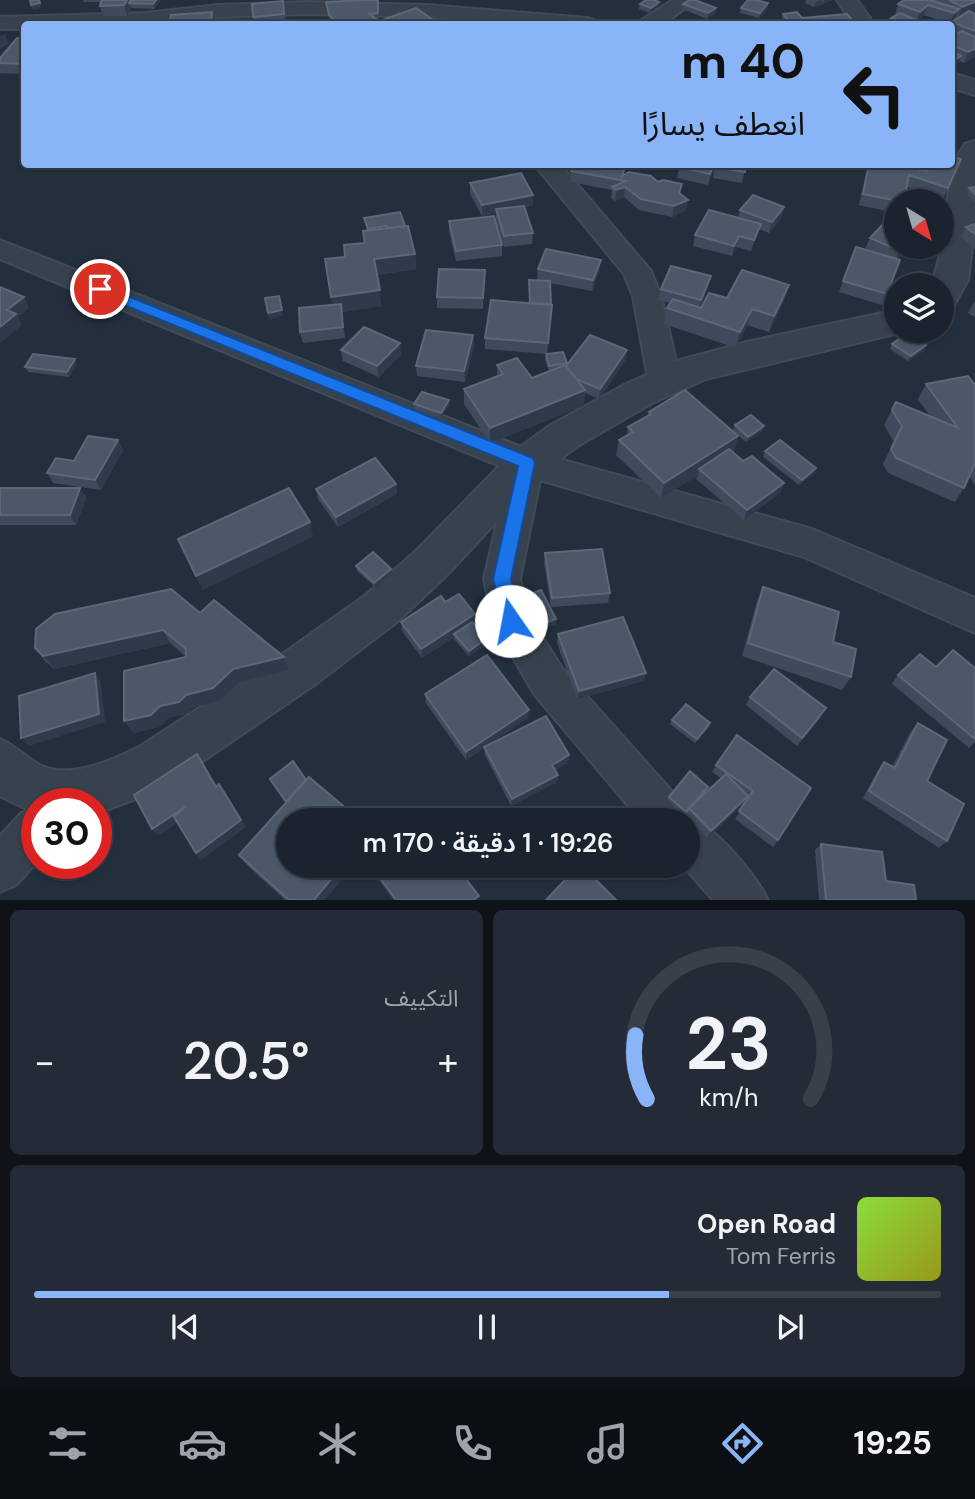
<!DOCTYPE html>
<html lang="ar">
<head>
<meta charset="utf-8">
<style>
  body { margin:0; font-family:"DM Sans","Noto Sans Arabic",sans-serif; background:#242b36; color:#f1f3f6; direction:rtl; height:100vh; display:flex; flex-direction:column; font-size:26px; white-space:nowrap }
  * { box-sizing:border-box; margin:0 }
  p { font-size:23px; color:#a0a4aa }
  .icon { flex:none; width:38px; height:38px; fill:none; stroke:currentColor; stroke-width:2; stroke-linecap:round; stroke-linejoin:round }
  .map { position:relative; height:900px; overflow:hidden; direction:ltr }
  .panel { display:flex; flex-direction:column; gap:10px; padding:10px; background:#0f1319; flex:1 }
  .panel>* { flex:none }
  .guide { position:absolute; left:21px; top:21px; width:934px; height:147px; border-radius:7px; box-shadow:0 2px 5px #0004,0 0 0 2px #39404a; direction:rtl; background:#8ab4f8; color:#111; overflow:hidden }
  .needle { width:46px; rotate:143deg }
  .fabs { position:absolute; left:884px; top:189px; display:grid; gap:14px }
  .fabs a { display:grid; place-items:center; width:70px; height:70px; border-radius:50%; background:#1b232e; box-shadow:0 2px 5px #0004,0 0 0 2px #39404a; font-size:35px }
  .speed { position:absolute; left:21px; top:788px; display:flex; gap:14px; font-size:35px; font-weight:700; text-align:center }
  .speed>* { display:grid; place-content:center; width:91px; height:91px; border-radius:50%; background:#1b232e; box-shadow:0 2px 5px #0004,0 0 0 2px #39404a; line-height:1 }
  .speed .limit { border:10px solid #d22; background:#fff; color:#111 }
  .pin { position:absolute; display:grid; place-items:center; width:60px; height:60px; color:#fff; margin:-30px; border:4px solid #fff; border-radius:50%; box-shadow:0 2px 7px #0007 }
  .me { position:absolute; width:77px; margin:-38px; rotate:348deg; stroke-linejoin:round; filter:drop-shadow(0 0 5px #0008) }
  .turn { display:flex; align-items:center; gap:24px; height:147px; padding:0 35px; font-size:32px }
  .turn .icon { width:91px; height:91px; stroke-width:2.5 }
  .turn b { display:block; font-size:49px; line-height:60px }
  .big { font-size:52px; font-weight:600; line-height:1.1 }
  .panel .widget { flex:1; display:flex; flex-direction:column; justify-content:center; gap:10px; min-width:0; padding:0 24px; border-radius:10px; background:#242b36 }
  .panel .dial { align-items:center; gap:0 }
  .dial svg { height:182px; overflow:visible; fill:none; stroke:#39404a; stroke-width:7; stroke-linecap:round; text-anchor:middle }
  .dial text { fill:#f1f3f6; stroke:none }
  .song { display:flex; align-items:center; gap:21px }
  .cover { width:84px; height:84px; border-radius:10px; background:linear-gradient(135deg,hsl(90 70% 55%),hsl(60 70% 35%)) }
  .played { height:7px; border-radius:4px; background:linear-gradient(90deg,#8ab4f8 70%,#39404a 70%) }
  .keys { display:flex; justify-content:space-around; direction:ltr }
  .heat { display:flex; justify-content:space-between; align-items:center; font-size:38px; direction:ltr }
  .panel .tiles { flex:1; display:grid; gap:10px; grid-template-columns:1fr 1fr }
  .widget:last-child { grid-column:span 2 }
  .trip { position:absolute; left:276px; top:808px; width:424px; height:70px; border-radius:35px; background:#1b232e; box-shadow:0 2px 5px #0004,0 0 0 2px #39404a; font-weight:600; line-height:70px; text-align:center; direction:rtl }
  .dock { display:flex; height:112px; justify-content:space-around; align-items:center; background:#0b0e12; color:#a0a4aa }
  .dock .icon { width:49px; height:49px }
  .dock .current { color:#8ab4f8 }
  .dock b { font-size:32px; color:#f1f3f6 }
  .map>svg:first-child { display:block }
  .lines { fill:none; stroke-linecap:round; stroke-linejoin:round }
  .minor-casing { stroke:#414a57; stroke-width:4 }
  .tertiary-casing { stroke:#414a57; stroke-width:4 }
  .minor { fill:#38414e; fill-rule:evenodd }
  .tertiary { fill:#38414e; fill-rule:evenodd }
  .wall { fill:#3f4b5c }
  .shaded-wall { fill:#2f3b4b }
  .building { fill:#4b5868; stroke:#5c6777; stroke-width:2 }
  .route { fill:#1a73e8; stroke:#114b97; stroke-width:2 }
</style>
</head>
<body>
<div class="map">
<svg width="975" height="901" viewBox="0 0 975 901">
  <rect width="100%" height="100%" fill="#242f3e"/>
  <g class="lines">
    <g class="minor-casing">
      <g id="minor">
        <polygon points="673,0 697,0 663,24 639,24 642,20"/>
        <polygon points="837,0 857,0 874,24 853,24"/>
        <polygon points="307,2 427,5 587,18 594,20 598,24 516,24 427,17 307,14 218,17 151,24 24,24 24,29 0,29 0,17 144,13 218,5"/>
        <polygon points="952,73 975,80 975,95 952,88"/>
        <polygon points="534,164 560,164 651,271 661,296 680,379 675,387 664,390 653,387 648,379 633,296 624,274"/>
        <path d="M0 240 534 452 812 529 975 598V633L804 557 540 480 520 579 529 616 562 668 685 806 691 818C716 828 757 875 768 901H714L683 866H688V821H641L534 694 492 621 484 579 509 470 0 259Z"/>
        <polygon points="37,807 37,862 16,885 0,892 0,836 21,813"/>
      </g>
    </g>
    <g class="tertiary-casing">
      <g id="tertiary">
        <polygon points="975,141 975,222 968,280 954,305 942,308 942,285 932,285 942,247 952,164 965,144"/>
        <path d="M896 310V331H907L706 379 652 403 576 447 540 475 448 574 397 622 317 683 174 781 152 793 96 814V803H37V814L0 796V739C19 747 27 760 42 766 72 779 113 760 139 747L284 653 366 595 418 549 512 453 549 426 626 384 680 360 751 341Z"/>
      </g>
    </g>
    <use href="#minor" class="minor"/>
    <use href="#tertiary" class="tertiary"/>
  </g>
  <g class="wall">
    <polygon points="83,0 161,0 154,9 131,8 127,16 103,16 99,2 84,2"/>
    <polygon points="378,0 379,24 330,24 326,2"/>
    <polygon points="806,0 832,0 814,7 805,3"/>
    <polygon points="933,0 975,0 972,12 975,14 975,57 964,63 960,61 952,65 952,36 955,35 952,34 951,24 952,22 950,24 924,15 918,20 919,21 918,24 937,24 893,24 889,23 891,18 896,15 895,15 898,4"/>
    <polygon points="283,1 286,24 254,24 253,17"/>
    <polygon points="659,2 658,7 650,13 639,9 640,4"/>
    <polygon points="768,3 767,9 759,18 740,13 741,8"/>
    <polygon points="683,4 715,13 707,19 682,9"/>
    <polygon points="783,14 802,18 856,24 781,24"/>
    <polygon points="24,38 24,74 0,73 0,58"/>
    <polygon points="961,159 943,199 907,187 896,201 896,213 859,205 868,164 913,164 912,168 927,171"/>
    <polygon points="680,164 746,164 742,183 713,178 714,169 708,185 677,178"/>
    <polygon points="571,171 625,174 658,182 682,184 680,194 686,210 672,217 639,210 624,197 615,201 611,198 612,190 571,182"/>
    <polygon points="470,183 533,195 533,205 525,207 533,233 532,244 504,247 496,220 496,213 482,216 470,194"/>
    <polygon points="975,187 975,203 967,194 969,188"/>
    <polygon points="784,207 781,218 769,233 759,229 751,251 736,247 732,256 693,246 695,235 738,218 740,210"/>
    <polygon points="400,212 415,254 416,269 377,275 381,306 342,312 345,338 303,343 300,332 332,305 364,243 363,231 367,231 364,218"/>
    <polygon points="449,221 502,245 502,256 456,261 449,232"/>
    <polygon points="975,224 975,249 961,237 966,227"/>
    <polygon points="870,238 896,247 909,247 898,259 900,260 882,305 839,292 856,247 869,251 865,249"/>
    <polygon points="538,269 599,271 592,291 550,283 551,316 547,354 485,349 485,338 529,303 540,280 537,280"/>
    <polygon points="485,270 483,309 437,308 437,297"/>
    <polygon points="789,285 784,301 769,332 747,325 736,348 664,324 667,308 671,303 658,300 661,289 708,287 700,308 727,298"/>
    <polygon points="974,302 975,302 975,317 968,313"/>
    <polygon points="473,335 474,346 465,382 417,376 416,366"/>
    <polygon points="892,344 926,345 923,351 908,361 890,349"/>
    <polygon points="341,350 401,354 379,377 343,361"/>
    <polygon points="546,354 567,363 567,366 625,361 599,399 585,393 583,406 490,443 464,404 464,389 497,376 497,365 532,378 549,371 545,360"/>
    <polygon points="77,364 69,377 28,372 25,367"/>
    <polygon points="926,384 975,385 975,485 969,476 964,488 955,502 888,473 883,464 894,442 884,425 896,402 930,416 918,399"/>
    <polygon points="449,400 449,405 441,418 415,410 414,404"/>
    <polygon points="649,412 738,436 733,452 780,493 744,520 696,479 698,475 661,498 616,455 619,440 627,435 628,427 648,416"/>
    <polygon points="735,425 764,426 762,431 746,442 733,431"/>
    <polygon points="118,440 123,450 101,490 53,483 47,473"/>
    <polygon points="765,451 816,468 814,474 799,485 763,457"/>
    <polygon points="396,484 397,494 338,527 318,499 316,489"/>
    <polygon points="0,488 86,498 76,525 0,525"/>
    <polygon points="545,553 610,593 608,603 551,607 544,563"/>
    <polygon points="356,566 392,574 375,587 357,571"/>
    <polygon points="763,587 833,642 851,677 842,690 742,656 757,601"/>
    <polygon points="518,599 556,619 556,624 533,633 518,604"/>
    <polygon points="445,602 475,614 475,624 474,624 487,643 469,656 454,639 454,637 422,658 402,631 401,622"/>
    <polygon points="200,613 289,670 239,682 219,701 194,707 186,714 168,718 159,727 133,733 186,657 170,643 54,669 45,661 35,648"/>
    <polygon points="558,634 646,673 644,681 577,699 557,643"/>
    <polygon points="975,668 975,742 969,748 892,684 898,675"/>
    <polygon points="425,694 528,718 486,746 569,755 568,763 555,770 558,775 557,782 511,806 485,755 484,748 466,760 426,703"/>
    <polygon points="750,697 821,717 797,746 746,705"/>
    <polygon points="672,720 709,727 695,743 670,724"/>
    <polygon points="918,723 927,781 947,841 939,848 863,798 878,770 884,762 892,767 911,731"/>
    <polygon points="737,735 778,840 773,847 735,819 748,798 747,798 743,804 707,838 686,814 684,816 667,800 669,797 708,787 700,798 721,778 712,772 716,765"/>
    <polygon points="293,761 325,900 285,900 246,864 239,855 286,803 270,779"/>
    <polygon points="821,844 886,881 916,900 819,900 815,850"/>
    <polygon points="376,872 479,900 394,900 378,879"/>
  </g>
  <g class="shaded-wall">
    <polygon points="127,0 134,0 129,3 131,8 127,16 124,5"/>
    <polygon points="156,0 161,0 154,9 153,4"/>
    <polygon points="822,0 821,5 814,7 816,2"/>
    <polygon points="824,0 832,0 823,4"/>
    <polygon points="659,2 658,7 650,13 651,8"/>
    <polygon points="975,2 975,11 958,17 962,7"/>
    <polygon points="40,3 42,8 33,10 31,5"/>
    <polygon points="768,3 767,9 759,18 760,13"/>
    <polygon points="928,5 924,15 916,22 920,12"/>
    <polygon points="716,8 715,13 707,19 708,13"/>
    <polygon points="959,9 955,20 950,24 954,13"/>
    <polygon points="212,12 215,22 214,24 211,24"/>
    <polygon points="5,34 9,44 0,49 0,36"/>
    <polygon points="975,49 975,57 964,63 968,52"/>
    <polygon points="961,56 959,62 953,65 955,60"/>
    <polygon points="714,164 715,164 714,169 708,185 710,174"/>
    <polygon points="625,187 624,197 615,201 616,190"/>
    <polygon points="533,195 533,205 497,213 496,209 496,213 482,216 482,205"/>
    <polygon points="688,200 686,210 672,217 674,206"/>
    <polygon points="784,207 781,218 769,233 772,222"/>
    <polygon points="761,224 758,235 751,251 754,240"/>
    <polygon points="386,226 387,231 368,235 368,229"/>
    <polygon points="739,236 736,247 732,256 734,246"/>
    <polygon points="904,247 909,247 895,262 900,251"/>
    <polygon points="415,254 416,269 375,275 374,259"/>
    <polygon points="601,260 599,271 592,291 593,280"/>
    <polygon points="711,276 708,287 699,311 701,300"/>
    <polygon points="789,285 784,301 769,332 774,316"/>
    <polygon points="380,290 381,306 342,312 345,338 343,327 334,313 331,297"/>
    <polygon points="24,297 29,308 18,317 22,325 0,343 0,327 7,310"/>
    <polygon points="752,309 747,325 736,348 740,332"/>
    <polygon points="282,310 283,316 269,319 268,313"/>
    <polygon points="473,335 474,346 465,382 464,371"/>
    <polygon points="400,343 401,354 379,377 377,366"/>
    <polygon points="926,345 923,351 908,361 911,356"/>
    <polygon points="627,350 625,361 599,399 600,389"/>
    <polygon points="75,359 77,364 69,377 67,372"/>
    <polygon points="585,390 583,406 490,443 490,428"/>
    <polygon points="449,400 449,405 441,418 441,413"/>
    <polygon points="764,426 762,431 746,442 748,437"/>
    <polygon points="738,436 734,452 702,472 699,469 698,475 661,498 664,483"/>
    <polygon points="118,440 123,450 101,490 95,480"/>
    <polygon points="816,468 814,474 799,485 802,480"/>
    <polygon points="784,483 780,493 744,520 747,510"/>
    <polygon points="396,484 397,494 338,527 336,517"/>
    <polygon points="80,488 86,498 76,525 70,515"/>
    <polygon points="310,522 313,537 203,590 196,576"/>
    <polygon points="391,569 392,574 375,587 374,583"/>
    <polygon points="475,614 475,624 456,636 454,634 454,637 422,658 421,649"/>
    <polygon points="556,619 556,624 533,633 533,628"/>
    <polygon points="163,630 170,643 54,669 43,656"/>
    <polygon points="487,638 487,643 469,656 469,651"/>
    <polygon points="284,657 289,670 239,682 219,701 194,707 186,714 168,718 159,727 133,733 124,721 186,695 233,669"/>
    <polygon points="95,673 101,682 105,722 29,746 21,738"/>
    <polygon points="646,673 644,681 577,699 579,691"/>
    <polygon points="529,710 528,718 466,760 466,752"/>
    <polygon points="569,755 568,763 551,772 552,765"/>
    <polygon points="558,775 557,782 511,806 512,799"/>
    <polygon points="748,796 743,804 707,838 711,831"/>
    <polygon points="185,807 190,814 158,836 152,829"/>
    <polygon points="241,820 246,827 201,860 196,853"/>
    <polygon points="342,866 353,866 325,900 314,900"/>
  </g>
  <g class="building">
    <polygon points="30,0 39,0 40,3 31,5"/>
    <polygon points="102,0 127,0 124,5 100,6"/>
    <polygon points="131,0 156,0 153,4 129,3"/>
    <polygon points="364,0 378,0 378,13 370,14 377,20 377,24 340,24 329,15 326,2"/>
    <polygon points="646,0 653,0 659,2 651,8 640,4"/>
    <polygon points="690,0 695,0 716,8 708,13 683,4"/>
    <polygon points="748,0 755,0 768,3 760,13 741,8"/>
    <polygon points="904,0 930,0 959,9 954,13 928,5 920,12 898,4"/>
    <polygon points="949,0 975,0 975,2 962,7"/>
    <polygon points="283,1 284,14 253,17 252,4"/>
    <polygon points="416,8 436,22 441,20 448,24 388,24 382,20"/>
    <polygon points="969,11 975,14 975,31 952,22"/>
    <polygon points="212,12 211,24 169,24 171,15"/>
    <polygon points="797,12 802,18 847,14 856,24 791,24 783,14"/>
    <polygon points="900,13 919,21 913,24 906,24 891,18"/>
    <polygon points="926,20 937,24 917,24"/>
    <polygon points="68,22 68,24 48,24"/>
    <polygon points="962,31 975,37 975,49 968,52 952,45 952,36"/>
    <polygon points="17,38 24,38 24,64 0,63 0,58"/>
    <polygon points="952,52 961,56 955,60 952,59"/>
    <polygon points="952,157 961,159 948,188 909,175 904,201 898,201 863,194 869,164 913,164 912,168 927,171 930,164 952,164"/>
    <polygon points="574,164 626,165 622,176 629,172 651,176 658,182 663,180 682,184 679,193 688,200 674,206 641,199 625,187 616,190 612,187 626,181 571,171"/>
    <polygon points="680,164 714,164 710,174 679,167"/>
    <polygon points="716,164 746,164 745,172 715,167"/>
    <polygon points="521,173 533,195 482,205 470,183"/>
    <polygon points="975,187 975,194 969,188"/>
    <polygon points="753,195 784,207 772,222 740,210"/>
    <polygon points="524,206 533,233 504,236 496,209"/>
    <polygon points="709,210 761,224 754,240 739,236 734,246 695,235"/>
    <polygon points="400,212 405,226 387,228 386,226 368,229 364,218"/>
    <polygon points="494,216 502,245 456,251 449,221"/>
    <polygon points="884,223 896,228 896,247 904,247 900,251 870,238"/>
    <polygon points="975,224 975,234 966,227"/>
    <polygon points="408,226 415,254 374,259 380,290 331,297 325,259 345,257 344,245 365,243 363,231"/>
    <polygon points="856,247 900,260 887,294 843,281"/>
    <polygon points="546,249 601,260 593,280 538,269"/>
    <polygon points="671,266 711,276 701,300 661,289"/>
    <polygon points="439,269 485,270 483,298 437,297"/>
    <polygon points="742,270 789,285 774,316 752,309 740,332 667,308 673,299 701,308 709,293 727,298"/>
    <polygon points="529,280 550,281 551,304 530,303"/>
    <polygon points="0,287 24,297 7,310 16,314 0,327"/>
    <polygon points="279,296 282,310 268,313 265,298"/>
    <polygon points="491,300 552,305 548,343 485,338"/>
    <polygon points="341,304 343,327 300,332 299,308"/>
    <polygon points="364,327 400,343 377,366 341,350"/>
    <polygon points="426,330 473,335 464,371 416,366"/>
    <polygon points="907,333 926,345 911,356 892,344"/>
    <polygon points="590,335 627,350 600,389 576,379 566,366"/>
    <polygon points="563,352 567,363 549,366 546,354"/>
    <polygon points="33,354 75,359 67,372 25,367"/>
    <polygon points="517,358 532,378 565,365 585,390 490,428 464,389 503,374 497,365"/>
    <polygon points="968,376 975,385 975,463 964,488 896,458 891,449 902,426 892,410 896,402 958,428 926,384"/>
    <polygon points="685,390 738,436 664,483 619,440 633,432 628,427 651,414 649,412"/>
    <polygon points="422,392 449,400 441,413 414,404"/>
    <polygon points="751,415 764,426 748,437 735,425"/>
    <polygon points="88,436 118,440 95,480 47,473 56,458 74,461"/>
    <polygon points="780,440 816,468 802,480 765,451"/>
    <polygon points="729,449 743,461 752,456 784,483 747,510 699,469"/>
    <polygon points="375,458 396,484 336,517 316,489"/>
    <polygon points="0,488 80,488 70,515 0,515"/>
    <polygon points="289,488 310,522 196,576 178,539"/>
    <polygon points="602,549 610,593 552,598 545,553"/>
    <polygon points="373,552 391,569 374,583 356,566"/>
    <polygon points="763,587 839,612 833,642 856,649 851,677 748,643"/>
    <polygon points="171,589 200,613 214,600 284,657 233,669 213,688 186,695 179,702 160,706 151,715 124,721 124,671 186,657 186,649 163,630 43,656 35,648 36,629 55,614"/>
    <polygon points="541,590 556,619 533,628 518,599"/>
    <polygon points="459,594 475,614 421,649 401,622 441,596 445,602"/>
    <polygon points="623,617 646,673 579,691 558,634"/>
    <polygon points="472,622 487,638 469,651 454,634"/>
    <polygon points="953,650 975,668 975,739 898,675 920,654 936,667"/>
    <polygon points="487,655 529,710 466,752 425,694"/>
    <polygon points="774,669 826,708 802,738 750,697"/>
    <polygon points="95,673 99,714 21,738 19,696"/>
    <polygon points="686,704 710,723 697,739 672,720"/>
    <polygon points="546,716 569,755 552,765 558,775 512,799 484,747"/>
    <polygon points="918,723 947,740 927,781 964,804 947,841 869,791 884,762 895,768"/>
    <polygon points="737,735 811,788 778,840 739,811 753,791 716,765"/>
    <polygon points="197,754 216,787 219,784 241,820 196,853 174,817 185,807 152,829 134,795"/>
    <polygon points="293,761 306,780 286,802 270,779"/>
    <polygon points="690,771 708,787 686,812 669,797"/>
    <polygon points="726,774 748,796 711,831 689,808"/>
    <polygon points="309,777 361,821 289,821 289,866 342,866 314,900 289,900 239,855"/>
    <polygon points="821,844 882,852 886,881 914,885 916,900 826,900"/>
    <polygon points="383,866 456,866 479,896 473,900 396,900 376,872"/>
    <polygon points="578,866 582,866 616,900 546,900"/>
  </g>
  <polygon class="route" points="100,285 533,458 535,463 511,579 520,621 518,627 511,629 505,627 493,579 518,466 95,293 93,289"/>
</svg>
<div class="fabs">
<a><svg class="needle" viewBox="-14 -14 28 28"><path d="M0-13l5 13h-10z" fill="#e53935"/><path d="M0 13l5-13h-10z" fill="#a0a4aa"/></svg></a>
<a><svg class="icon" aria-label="layers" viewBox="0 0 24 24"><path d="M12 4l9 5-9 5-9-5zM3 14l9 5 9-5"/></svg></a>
</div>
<div class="speed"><div class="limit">30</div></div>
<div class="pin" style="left:100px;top:289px;background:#d93025"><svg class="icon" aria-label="arrive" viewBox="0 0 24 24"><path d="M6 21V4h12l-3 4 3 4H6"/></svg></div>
<svg class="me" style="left:511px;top:621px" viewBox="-20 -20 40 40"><circle r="19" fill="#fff"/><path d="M0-13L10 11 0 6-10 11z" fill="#1a73e8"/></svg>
<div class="trip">19:26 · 1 دقيقة · 170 m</div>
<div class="guide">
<div class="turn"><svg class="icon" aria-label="left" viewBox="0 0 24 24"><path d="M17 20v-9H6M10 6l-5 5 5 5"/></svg><div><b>40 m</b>انعطف يسارًا</div></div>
</div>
</div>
<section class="panel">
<div class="tiles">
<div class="widget dial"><svg viewBox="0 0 100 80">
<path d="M14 69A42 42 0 1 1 86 69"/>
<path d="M14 69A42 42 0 0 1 9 41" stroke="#8ab4f8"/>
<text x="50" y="56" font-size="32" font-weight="700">23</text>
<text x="50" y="72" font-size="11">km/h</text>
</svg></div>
<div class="widget"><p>التكييف</p>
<div class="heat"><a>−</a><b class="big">20.5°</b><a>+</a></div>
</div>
<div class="widget">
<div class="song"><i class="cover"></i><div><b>Open Road</b><p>Tom Ferris</p></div></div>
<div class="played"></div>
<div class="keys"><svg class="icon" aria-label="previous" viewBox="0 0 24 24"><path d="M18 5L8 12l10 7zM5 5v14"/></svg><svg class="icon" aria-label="pause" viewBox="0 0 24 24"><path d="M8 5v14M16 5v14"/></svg><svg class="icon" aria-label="next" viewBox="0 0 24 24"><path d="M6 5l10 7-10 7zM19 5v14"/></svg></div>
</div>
</div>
</section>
<nav class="dock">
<b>19:25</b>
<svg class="icon current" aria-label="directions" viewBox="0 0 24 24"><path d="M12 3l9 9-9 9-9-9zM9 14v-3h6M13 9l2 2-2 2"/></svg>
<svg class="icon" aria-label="music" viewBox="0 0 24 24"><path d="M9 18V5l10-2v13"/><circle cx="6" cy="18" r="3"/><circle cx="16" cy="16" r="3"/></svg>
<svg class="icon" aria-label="phone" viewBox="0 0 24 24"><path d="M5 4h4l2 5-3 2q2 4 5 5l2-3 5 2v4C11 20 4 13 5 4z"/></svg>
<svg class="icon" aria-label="climate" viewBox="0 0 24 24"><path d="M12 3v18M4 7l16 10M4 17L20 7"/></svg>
<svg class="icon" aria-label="car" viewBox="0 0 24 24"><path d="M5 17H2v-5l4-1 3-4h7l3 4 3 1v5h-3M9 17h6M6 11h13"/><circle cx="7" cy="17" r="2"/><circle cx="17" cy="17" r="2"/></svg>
<svg class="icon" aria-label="filters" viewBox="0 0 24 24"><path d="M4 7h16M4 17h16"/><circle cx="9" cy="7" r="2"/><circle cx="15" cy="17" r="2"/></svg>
</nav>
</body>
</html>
